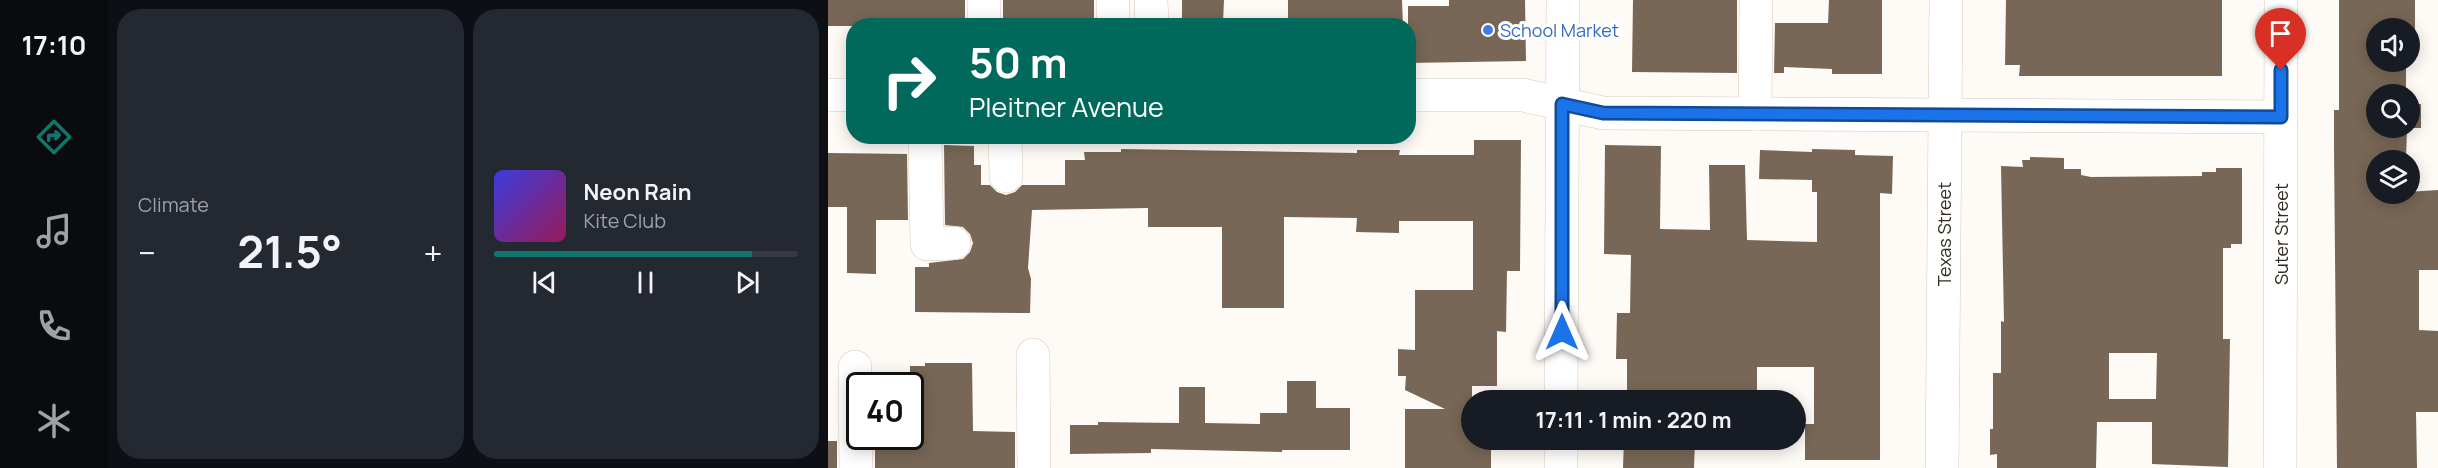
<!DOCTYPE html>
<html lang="en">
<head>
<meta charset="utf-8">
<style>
  body { margin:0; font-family:Manrope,sans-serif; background:#242831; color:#f1f3f6; height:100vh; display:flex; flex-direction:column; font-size:22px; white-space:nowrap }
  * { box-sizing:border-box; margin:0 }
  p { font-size:20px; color:#9ea1a6 }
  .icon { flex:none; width:33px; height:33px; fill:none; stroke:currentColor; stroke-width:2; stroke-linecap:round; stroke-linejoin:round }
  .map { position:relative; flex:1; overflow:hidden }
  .sheet { display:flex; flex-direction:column; gap:9px; padding:9px; background:#0d0f14; width:720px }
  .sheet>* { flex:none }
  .hud { position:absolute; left:18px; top:18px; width:570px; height:126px; border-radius:24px; box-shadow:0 3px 15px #0003; background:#00695c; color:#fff; overflow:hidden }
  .tools { position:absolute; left:1538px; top:18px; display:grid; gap:12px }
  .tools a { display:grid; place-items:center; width:54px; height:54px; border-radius:50%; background:#171b24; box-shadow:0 3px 15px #0003; font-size:30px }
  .speed { position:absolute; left:18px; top:372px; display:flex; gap:12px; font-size:30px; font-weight:700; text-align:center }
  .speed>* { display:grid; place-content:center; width:78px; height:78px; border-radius:50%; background:#171b24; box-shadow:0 3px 15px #0003; line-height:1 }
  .speed .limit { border:3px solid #111; border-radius:9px; background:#fff; color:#111 }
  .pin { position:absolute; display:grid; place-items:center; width:51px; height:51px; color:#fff; margin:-62px -26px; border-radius:50% 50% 50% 0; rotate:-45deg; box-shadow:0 0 6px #0007 }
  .pin .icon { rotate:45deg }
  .me { position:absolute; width:66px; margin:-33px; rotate:0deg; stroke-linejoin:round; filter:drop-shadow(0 0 4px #0008) }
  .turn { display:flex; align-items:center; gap:21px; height:126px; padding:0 24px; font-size:27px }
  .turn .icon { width:78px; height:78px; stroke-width:2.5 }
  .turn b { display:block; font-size:42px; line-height:51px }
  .big { font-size:45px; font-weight:700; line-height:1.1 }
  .sheet .card { flex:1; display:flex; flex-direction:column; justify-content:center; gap:9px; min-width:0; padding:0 21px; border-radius:24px; background:#242831 }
  .song { display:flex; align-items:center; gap:18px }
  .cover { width:72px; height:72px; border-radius:9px; background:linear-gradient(135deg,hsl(240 70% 55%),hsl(330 70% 35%)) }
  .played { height:6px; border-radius:3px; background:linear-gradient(90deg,#0f766e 85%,#363941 85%) }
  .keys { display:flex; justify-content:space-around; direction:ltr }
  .heat { display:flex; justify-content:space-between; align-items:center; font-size:33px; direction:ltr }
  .sheet .tiles { flex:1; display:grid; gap:9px; grid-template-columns:repeat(2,1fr) }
  .trip { position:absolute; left:633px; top:390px; width:345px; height:60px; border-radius:30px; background:#171b24; box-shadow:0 3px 15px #0003; font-weight:700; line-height:60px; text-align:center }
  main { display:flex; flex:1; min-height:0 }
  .menu { display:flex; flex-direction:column; width:108px; justify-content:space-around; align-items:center; background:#090b0e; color:#9ea1a6 }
  .menu .icon { width:42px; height:42px }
  .menu .active { color:#0f766e }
  .menu b { font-size:27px; color:#f1f3f6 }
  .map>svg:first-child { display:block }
  .building { fill:#786756; fill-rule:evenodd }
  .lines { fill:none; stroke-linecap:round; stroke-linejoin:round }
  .minor-casing { stroke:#dac7b4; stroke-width:34 }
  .minor { stroke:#fff; stroke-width:33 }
  .route-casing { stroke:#114b97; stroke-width:15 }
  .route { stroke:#1a73e8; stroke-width:10 }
  .shop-dot { fill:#3f7fe0; stroke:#fff; stroke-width:2 }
  .labels { text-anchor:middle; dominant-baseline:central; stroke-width:6; stroke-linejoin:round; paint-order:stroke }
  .shop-label { font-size:18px; fill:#366cbe; stroke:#fff; text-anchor:start }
  .street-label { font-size:18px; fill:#312a22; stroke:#fff }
</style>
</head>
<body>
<main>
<nav class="menu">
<b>17:10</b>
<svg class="icon active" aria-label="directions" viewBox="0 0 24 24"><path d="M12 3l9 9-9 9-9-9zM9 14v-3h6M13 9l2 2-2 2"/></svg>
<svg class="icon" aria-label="music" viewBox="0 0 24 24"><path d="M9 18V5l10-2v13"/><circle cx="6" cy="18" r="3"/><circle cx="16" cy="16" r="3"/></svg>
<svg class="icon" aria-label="phone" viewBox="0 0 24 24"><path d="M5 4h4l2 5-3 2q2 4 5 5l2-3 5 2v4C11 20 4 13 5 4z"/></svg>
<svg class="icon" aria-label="climate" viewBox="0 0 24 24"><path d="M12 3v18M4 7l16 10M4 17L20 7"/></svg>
</nav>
<section class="sheet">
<div class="tiles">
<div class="card"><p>Climate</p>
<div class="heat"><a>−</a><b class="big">21.5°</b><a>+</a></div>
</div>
<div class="card">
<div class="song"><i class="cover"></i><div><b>Neon Rain</b><p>Kite Club</p></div></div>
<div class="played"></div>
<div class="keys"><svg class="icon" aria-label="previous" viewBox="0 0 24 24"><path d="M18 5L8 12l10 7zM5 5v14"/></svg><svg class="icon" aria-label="pause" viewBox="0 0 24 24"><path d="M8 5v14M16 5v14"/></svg><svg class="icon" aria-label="next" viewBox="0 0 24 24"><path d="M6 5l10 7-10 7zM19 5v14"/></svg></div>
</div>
</div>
</section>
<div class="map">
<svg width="1610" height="468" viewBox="0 0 1610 468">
  <rect width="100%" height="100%" fill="#fefaf6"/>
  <g class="building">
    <rect x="0" y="0" width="137" height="26"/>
    <rect x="175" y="0" width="91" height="26"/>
    <polygon points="354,0 396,0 395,23 354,23"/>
    <polygon points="460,0 574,0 575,26 460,26"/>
    <polygon points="621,0 697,0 698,61 580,63 580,6 621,6"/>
    <polygon points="805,0 909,0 909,73 804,72"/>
    <polygon points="1001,0 1054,0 1054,74 1004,74 1004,69 956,67 956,73 946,73 947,23 1000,23"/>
    <polygon points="1178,0 1394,0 1394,76 1191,76 1192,65 1177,65"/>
    <polygon points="1511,0 1587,0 1587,43 1581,43 1581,28 1548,28 1548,62 1578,62 1578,94 1548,94 1548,128 1581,128 1581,104 1593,104 1593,128 1579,128 1578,160 1548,160 1548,194 1610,190 1610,270 1591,270 1591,330 1610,331 1610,412 1588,412 1589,468 1509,468 1506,148 1506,110 1511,110"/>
    <polygon points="646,140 693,140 692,271 679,271 678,332 669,331 669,386 644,386 644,440 663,440 663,468 577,468 577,409 617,409 577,390 578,376 570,376 570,349 587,350 587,290 645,290 645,221 571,221 571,233 528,232 529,218 456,217 456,308 394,308 394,227 320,227 320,208 204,210 200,268 203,279 202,313 87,312 87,267 101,267 101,263 135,259 142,252 145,243 142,234 135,227 117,225 116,145 146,146 146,165 153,165 153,185 162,185 169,192 178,195 187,192 194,185 237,185 237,160 257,160 256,152 293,152 293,149 529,153 529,150 572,150 571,155 646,155"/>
    <polygon points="777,145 833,146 832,229 882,230 881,165 917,165 919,240 989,242 989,192 984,192 984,180 931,179 932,150 984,152 984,149 1027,150 1027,155 1065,156 1064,194 1052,193 1052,460 977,460 977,424 986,424 986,367 929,367 929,392 874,391 874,400 799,400 799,359 788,359 789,313 802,313 803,255 776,254"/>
    <polygon points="0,153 79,154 80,220 48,220 48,274 19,273 19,207 0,207"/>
    <path d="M1202 157 1236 158V169H1253V175L1263 177 1374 176V172H1388V168H1414V244H1403V248H1395V339H1402L1400 467 1324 464V422H1269L1268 468H1169V454L1162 455V429H1165V373H1173V321L1176 322 1173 166 1195 167 1194 160H1202ZM1281 353H1329L1328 399H1281Z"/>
    <polygon points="97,363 144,363 145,431 187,432 187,468 47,468 47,436 82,436 82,366 97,366"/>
    <polygon points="459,381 488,381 488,408 522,408 522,450 454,450 454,452 323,449 323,453 242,454 242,425 270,425 270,422 351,423 351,387 377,387 377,423 432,424 432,413 459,413"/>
    <polygon points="796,440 867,440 866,468 795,468"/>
    <rect x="0" y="441" width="9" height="27"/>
  </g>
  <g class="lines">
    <g class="minor-casing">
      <g id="minor">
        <polyline points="156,0 156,26"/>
        <polyline points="323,0 324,26"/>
        <polyline points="285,26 285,0"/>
        <polyline points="0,95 26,95"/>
        <polyline points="580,95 695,95 775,113 1453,117"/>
        <polyline points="927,114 928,0"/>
        <polyline points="97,136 99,244 126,243"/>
        <polyline points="177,136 178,176"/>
        <polyline points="205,355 206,468"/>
        <polyline points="27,367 28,468"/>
        <polyline points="733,400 735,0"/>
        <polyline points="733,468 733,440"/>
        <polyline points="1114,468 1118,0"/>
        <polyline points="1452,468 1453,0"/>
      </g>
    </g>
    <use href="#minor" class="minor"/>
  </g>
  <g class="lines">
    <g class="route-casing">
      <polyline id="route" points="734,332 734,104 775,113 1453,117 1453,70"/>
    </g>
    <use href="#route" class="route"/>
  </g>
  <circle class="shop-dot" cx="660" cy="30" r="6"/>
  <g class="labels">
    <g class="shop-label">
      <text x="672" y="30">School Market</text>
    </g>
    <g class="street-label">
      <text transform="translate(1116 234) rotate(-90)">Texas Street</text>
      <text transform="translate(1453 234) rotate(-90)">Suter Street</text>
    </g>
  </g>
</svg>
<div class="tools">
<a><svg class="icon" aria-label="sound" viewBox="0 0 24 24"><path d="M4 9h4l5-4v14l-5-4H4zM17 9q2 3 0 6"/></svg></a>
<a><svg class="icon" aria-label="search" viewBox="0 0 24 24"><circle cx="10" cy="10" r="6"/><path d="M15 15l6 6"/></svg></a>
<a><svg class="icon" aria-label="layers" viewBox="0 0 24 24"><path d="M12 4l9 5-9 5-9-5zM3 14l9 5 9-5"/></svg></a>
</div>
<div class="speed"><div class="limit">40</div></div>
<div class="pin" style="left:1453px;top:70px;background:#d93025"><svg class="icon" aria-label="arrive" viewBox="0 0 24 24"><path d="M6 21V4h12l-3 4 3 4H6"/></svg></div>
<svg class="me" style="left:734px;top:332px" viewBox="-20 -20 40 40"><path d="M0-17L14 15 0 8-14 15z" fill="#1a73e8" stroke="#fff" stroke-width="4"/></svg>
<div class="trip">17:11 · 1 min · 220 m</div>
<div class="hud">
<div class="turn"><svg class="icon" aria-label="right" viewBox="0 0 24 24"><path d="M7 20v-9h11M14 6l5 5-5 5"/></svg><div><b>50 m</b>Pleitner Avenue</div></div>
</div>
</div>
</main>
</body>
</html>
